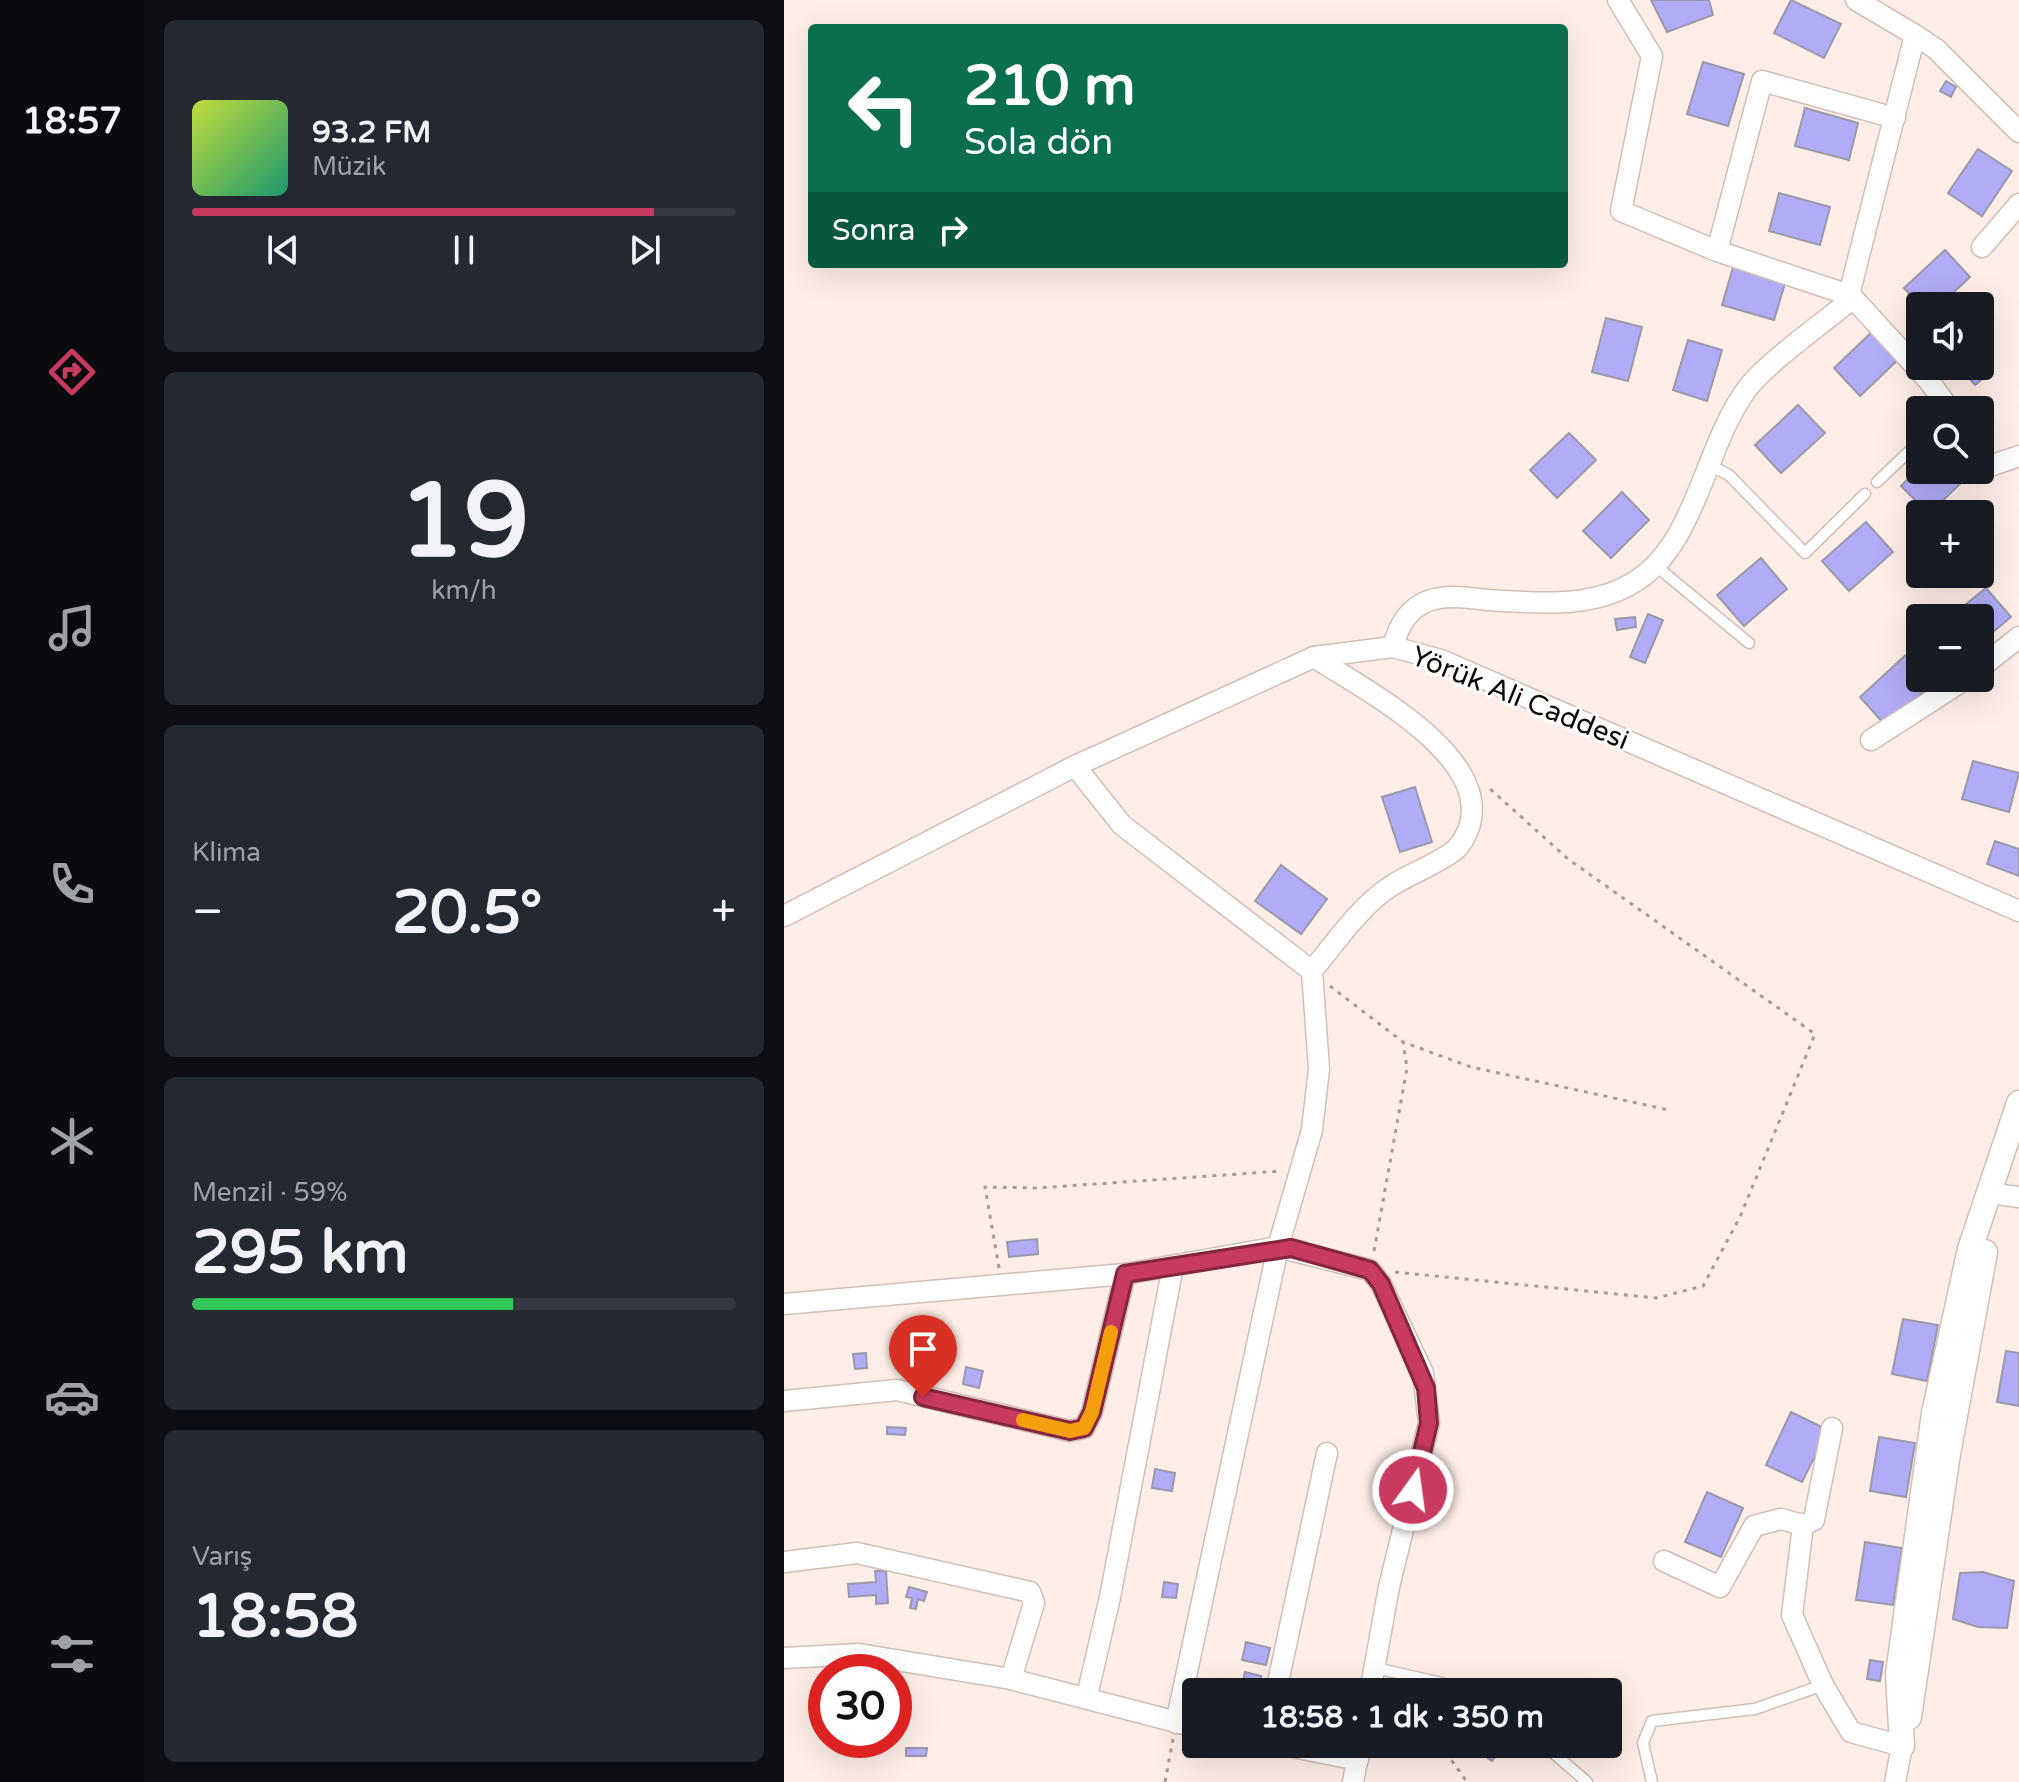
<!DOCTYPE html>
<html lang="tr">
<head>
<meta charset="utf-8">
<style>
  body { margin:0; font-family:"Varela Round",sans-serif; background:#242831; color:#f1f3f6; height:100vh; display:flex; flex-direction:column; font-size:30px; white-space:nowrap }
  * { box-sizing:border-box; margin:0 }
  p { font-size:26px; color:#9ea1a6 }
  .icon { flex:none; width:44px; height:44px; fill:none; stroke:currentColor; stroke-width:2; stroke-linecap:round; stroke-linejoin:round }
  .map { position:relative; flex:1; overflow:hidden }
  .panel { display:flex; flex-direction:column; gap:20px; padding:20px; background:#0d0f14; width:640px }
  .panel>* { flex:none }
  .guide { position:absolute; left:24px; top:24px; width:760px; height:244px; border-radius:8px; box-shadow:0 8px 32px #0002; background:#0b6e4f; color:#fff; overflow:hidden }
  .buttons { position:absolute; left:1122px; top:292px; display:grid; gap:16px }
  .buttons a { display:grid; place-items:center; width:88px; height:88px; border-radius:8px; background:#171b24; box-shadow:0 8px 32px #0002; font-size:40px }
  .speed { position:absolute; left:24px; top:1654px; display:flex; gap:16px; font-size:40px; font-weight:700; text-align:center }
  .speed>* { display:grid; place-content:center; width:104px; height:104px; border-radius:50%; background:#171b24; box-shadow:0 8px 32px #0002; line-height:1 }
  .speed .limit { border:12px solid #d22; background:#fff; color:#111 }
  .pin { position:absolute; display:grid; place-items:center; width:68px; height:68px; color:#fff; margin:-82px -34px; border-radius:50% 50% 50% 0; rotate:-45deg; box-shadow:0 0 8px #0007 }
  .pin .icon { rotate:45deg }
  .me { position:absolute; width:88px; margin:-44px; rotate:14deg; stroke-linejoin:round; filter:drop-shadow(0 0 6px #0008) }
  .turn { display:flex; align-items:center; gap:28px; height:168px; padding:0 24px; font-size:36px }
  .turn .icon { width:104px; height:104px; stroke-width:2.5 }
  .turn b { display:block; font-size:56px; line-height:68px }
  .then { display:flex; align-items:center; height:76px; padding:0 24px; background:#0003; gap:16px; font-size:30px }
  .big { font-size:60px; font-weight:700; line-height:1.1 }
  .panel .card { flex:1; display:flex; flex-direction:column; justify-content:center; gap:12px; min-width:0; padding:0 28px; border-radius:12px; background:#242831 }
  .panel .dial { align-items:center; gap:0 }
  .dial b { font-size:104px; line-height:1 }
  .song { display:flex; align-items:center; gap:24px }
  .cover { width:96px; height:96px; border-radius:12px; background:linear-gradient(135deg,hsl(70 70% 55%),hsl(160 70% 35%)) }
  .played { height:8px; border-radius:4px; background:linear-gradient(90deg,#c93a60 85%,#363941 85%) }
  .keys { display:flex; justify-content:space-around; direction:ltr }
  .heat { display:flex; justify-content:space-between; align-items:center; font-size:44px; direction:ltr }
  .charge { height:12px; border-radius:6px; background:linear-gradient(90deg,#34c759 59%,#363941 0) }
  .trip { position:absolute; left:398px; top:1678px; width:440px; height:80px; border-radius:8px; background:#171b24; box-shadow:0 8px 32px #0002; font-weight:700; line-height:80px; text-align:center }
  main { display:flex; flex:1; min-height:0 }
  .tabs { display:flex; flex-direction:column; width:144px; justify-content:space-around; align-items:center; background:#090b0e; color:#9ea1a6 }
  .tabs .icon { width:56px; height:56px }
  .tabs .active { color:#c93a60 }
  .tabs b { font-size:36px; color:#f1f3f6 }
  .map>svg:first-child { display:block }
  .building { fill:#b1acf7; stroke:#9a99aa; stroke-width:2 }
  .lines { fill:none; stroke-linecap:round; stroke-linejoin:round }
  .service-casing { stroke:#d1beb6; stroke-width:13 }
  .minor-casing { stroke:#d1beb6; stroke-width:23 }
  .tertiary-casing { stroke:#d1beb6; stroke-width:27 }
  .path { stroke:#a79b95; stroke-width:3; stroke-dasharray:4 6; stroke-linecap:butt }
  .service { stroke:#fff; stroke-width:10 }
  .minor { stroke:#fff; stroke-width:20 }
  .tertiary { stroke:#fff; stroke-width:24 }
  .route-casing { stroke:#83263e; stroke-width:20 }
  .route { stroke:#c93a60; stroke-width:14 }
  .slow { stroke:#f59e0b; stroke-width:14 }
  .labels { text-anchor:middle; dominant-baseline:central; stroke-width:6; stroke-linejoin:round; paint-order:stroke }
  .street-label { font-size:28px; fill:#100a07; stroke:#fff }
</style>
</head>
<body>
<main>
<nav class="tabs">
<b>18:57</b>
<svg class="icon active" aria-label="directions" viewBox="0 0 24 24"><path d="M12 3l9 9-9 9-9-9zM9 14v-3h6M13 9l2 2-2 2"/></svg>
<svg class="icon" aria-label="music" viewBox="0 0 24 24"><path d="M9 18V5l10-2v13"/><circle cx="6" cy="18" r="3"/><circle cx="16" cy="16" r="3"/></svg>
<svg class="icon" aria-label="phone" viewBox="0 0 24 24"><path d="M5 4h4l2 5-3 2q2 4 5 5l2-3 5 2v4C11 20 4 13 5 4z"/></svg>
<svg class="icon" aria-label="climate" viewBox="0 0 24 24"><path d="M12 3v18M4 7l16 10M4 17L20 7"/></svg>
<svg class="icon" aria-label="car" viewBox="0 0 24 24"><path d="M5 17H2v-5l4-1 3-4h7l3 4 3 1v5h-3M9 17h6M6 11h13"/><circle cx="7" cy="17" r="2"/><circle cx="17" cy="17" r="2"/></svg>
<svg class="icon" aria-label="filters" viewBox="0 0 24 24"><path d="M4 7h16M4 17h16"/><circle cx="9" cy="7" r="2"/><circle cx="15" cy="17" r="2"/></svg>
</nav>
<section class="panel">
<div class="card">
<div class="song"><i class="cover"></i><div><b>93.2 FM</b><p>Müzik</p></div></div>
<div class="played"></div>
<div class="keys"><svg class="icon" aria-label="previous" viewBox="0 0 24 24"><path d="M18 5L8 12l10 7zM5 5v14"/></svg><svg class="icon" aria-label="pause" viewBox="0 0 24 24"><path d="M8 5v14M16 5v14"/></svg><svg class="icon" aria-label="next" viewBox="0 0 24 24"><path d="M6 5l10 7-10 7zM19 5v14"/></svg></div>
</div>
<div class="card dial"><b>19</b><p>km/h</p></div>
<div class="card"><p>Klima</p>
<div class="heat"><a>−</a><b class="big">20.5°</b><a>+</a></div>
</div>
<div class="card"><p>Menzil · 59%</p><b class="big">295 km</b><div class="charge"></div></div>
<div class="card"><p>Varış</p><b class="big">18:58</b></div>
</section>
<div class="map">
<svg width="1235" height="1782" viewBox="0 0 1235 1782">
  <rect width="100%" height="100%" fill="#feeee7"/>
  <g class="building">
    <polygon points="867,0 925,0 929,15 883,32"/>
    <polygon points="1007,0 1057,24 1040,58 990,33"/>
    <polygon points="919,62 960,74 944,126 903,114"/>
    <polygon points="1162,81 1172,87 1167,97 1156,91"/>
    <polygon points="1021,108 1074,123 1065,160 1011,146"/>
    <polygon points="1194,149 1228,171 1198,216 1164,193"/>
    <polygon points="995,193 1046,207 1036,245 985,231"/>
    <polygon points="1161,250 1186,277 1155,306 1137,306 1120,288"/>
    <polygon points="950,264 1002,280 990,320 938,305"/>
    <polygon points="822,318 858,327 844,381 808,372"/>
    <polygon points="1091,329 1117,357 1076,396 1050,368"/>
    <polygon points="904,340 938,350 923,401 889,390"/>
    <polygon points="1185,366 1193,366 1202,376 1191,385 1179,371"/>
    <polygon points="1014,405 1041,433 997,473 971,445"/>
    <polygon points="785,433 812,460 773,498 746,470"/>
    <polygon points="1136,467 1182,470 1186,474 1145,514 1117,486"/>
    <polygon points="838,492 865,520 827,558 799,531"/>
    <polygon points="1082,522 1109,552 1065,591 1038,561"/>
    <polygon points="977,558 1003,589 960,626 933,595"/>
    <polygon points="1202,588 1227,617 1196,643 1196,618 1165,618"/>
    <polygon points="864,614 879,620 861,663 846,657"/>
    <polygon points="851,617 852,627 833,630 831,619"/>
    <polygon points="1124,653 1136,667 1136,678 1146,678 1150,682 1102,726 1076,697"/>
    <polygon points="1189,761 1235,773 1225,812 1178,799"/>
    <polygon points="631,787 648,842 616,852 598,797"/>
    <polygon points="1211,841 1235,849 1235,876 1203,864"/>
    <polygon points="497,865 543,899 517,934 471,901"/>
    <polygon points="253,1239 254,1254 225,1257 223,1242"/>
    <polygon points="1119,1319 1154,1325 1143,1381 1108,1374"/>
    <polygon points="1222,1351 1235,1353 1235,1406 1213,1402"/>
    <polygon points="82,1353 83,1368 71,1369 69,1354"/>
    <polygon points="182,1367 199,1371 195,1388 179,1384"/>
    <polygon points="1007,1412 1044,1430 1018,1482 982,1465"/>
    <polygon points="103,1427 122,1428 121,1435 103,1434"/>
    <polygon points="1095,1437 1131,1443 1122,1497 1086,1491"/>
    <polygon points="371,1469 391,1473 388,1491 368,1488"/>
    <polygon points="923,1492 959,1508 937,1557 901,1542"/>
    <polygon points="1081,1542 1118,1548 1109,1605 1072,1600"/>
    <polygon points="91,1571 102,1571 104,1603 92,1604 92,1595 65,1597 64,1584 92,1582"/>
    <polygon points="1199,1572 1230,1581 1223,1628 1194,1627 1169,1619 1176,1573"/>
    <polygon points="380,1582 394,1584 392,1598 378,1597"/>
    <polygon points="125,1587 143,1592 140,1601 134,1599 132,1609 126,1608 128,1598 122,1597"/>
    <polygon points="462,1642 486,1648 482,1665 458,1660"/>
    <polygon points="1086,1660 1099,1662 1096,1681 1083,1679"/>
    <polygon points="461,1672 477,1676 474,1690 458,1686"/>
    <polygon points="703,1744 719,1747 708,1761 696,1752"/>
    <polygon points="122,1748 143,1748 142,1756 122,1756"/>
  </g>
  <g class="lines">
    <g class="service-casing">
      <g id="service">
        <polyline points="924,464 945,475 1021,553 1081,494"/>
        <polyline points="1093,482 1136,441"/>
        <polyline points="872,566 965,643"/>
        <polyline points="591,1668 658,1683 681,1692"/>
        <polyline points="759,1744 803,1782"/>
        <polyline points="868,1782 859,1743 868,1721 971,1709 1039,1685"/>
      </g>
    </g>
    <g class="minor-casing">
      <g id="minor">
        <polyline points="834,0 868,56 837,211 933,251 978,81 1111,118"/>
        <path d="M1072 0 1131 35 1065 295 1069 298C1041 322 983 362 963 389 920 447 913 542 852 581 809 609 753 603 704 600 685 598 663 594 644 601 623 609 614 627 609 647L657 660 1235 911"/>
        <polyline points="1131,35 1152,49 1235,132"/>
        <polyline points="1198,247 1235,204"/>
        <polyline points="933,251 1065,295"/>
        <polyline points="1069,298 1145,381 1166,410"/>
        <polyline points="1196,452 1206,466 1235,456"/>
        <polyline points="1196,668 1235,637"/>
        <polyline points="1087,740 1183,678"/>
        <polyline points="291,766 338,825 528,971"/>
        <polyline points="0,916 291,766 530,657 609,647"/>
        <polyline points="1219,1195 1235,1197"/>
        <polyline points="0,1304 341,1274 494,1247 586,1270 597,1284 639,1373 645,1423 605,1587 586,1692"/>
        <polyline points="0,1401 113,1390 286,1431 300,1428 308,1412 341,1274"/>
        <polyline points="1019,1525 1030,1520 1048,1428"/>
        <polyline points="880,1561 936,1587 970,1526 997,1519 1019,1525 1008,1615 1039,1685 1067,1732 1118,1746 1111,1782"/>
        <polyline points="0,1562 73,1553 246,1592 250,1603 227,1679"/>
        <polyline points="0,1658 75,1654 227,1679 412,1727"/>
        <polyline points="492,1692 543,1453"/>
        <polyline points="303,1696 326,1597 389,1266"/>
        <path d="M392 1723 494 1247 528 1130 535 1069 528 971C552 942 575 907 607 886 627 873 652 865 671 850 678 844 686 829 687 819 699 751 578 688 530 657"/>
        <polyline points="494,1744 574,1760"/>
        <polyline points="569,1782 576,1744"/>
      </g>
    </g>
    <g class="tertiary-casing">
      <g id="tertiary">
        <polyline points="1125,1717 1164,1454 1201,1252"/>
        <polyline points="1118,1746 1114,1674 1150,1413 1186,1249 1235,1103"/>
      </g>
    </g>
    <g class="path">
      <polyline points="546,986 619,1042 687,1067 885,1110"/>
      <polyline points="590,1251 623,1068 619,1042"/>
      <polyline points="215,1268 201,1187 253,1188 498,1171"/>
      <polyline points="611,1272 872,1298 919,1286 956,1217 1031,1034 784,859 704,787"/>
      <polyline points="656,1744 683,1782"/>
      <polyline points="381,1782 389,1739"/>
    </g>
    <use href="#service" class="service"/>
    <use href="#minor" class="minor"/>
    <use href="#tertiary" class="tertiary"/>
  </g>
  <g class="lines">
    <g class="route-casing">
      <polyline id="route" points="139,1397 286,1431 300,1428 308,1412 341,1274 507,1248 586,1270 597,1284 642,1388 645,1423 629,1490"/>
    </g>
    <use href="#route" class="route"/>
    <polyline class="slow" points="239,1420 286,1431 300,1428 308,1412 327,1332"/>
  </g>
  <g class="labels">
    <g class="street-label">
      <text transform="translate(736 698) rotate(22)">Yörük Ali Caddesi</text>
    </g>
  </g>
</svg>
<div class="buttons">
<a><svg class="icon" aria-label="sound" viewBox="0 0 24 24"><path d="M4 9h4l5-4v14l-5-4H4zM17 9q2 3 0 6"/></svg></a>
<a><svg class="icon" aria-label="search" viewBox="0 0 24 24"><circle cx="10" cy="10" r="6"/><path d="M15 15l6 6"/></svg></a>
<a>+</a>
<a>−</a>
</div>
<div class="speed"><div class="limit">30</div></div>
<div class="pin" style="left:139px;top:1397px;background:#d93025"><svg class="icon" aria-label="arrive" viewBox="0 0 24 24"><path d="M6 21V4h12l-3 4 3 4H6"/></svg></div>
<svg class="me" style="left:629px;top:1490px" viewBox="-20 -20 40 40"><circle r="17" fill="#c93a60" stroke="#fff" stroke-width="3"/><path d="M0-11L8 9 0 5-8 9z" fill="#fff"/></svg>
<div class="trip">18:58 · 1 dk · 350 m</div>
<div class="guide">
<div class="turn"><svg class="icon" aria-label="left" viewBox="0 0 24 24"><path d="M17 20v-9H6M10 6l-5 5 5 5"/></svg><div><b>210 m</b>Sola dön</div></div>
<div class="then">Sonra<svg class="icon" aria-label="right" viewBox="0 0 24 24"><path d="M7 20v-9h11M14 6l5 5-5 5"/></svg></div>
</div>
</div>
</main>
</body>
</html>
